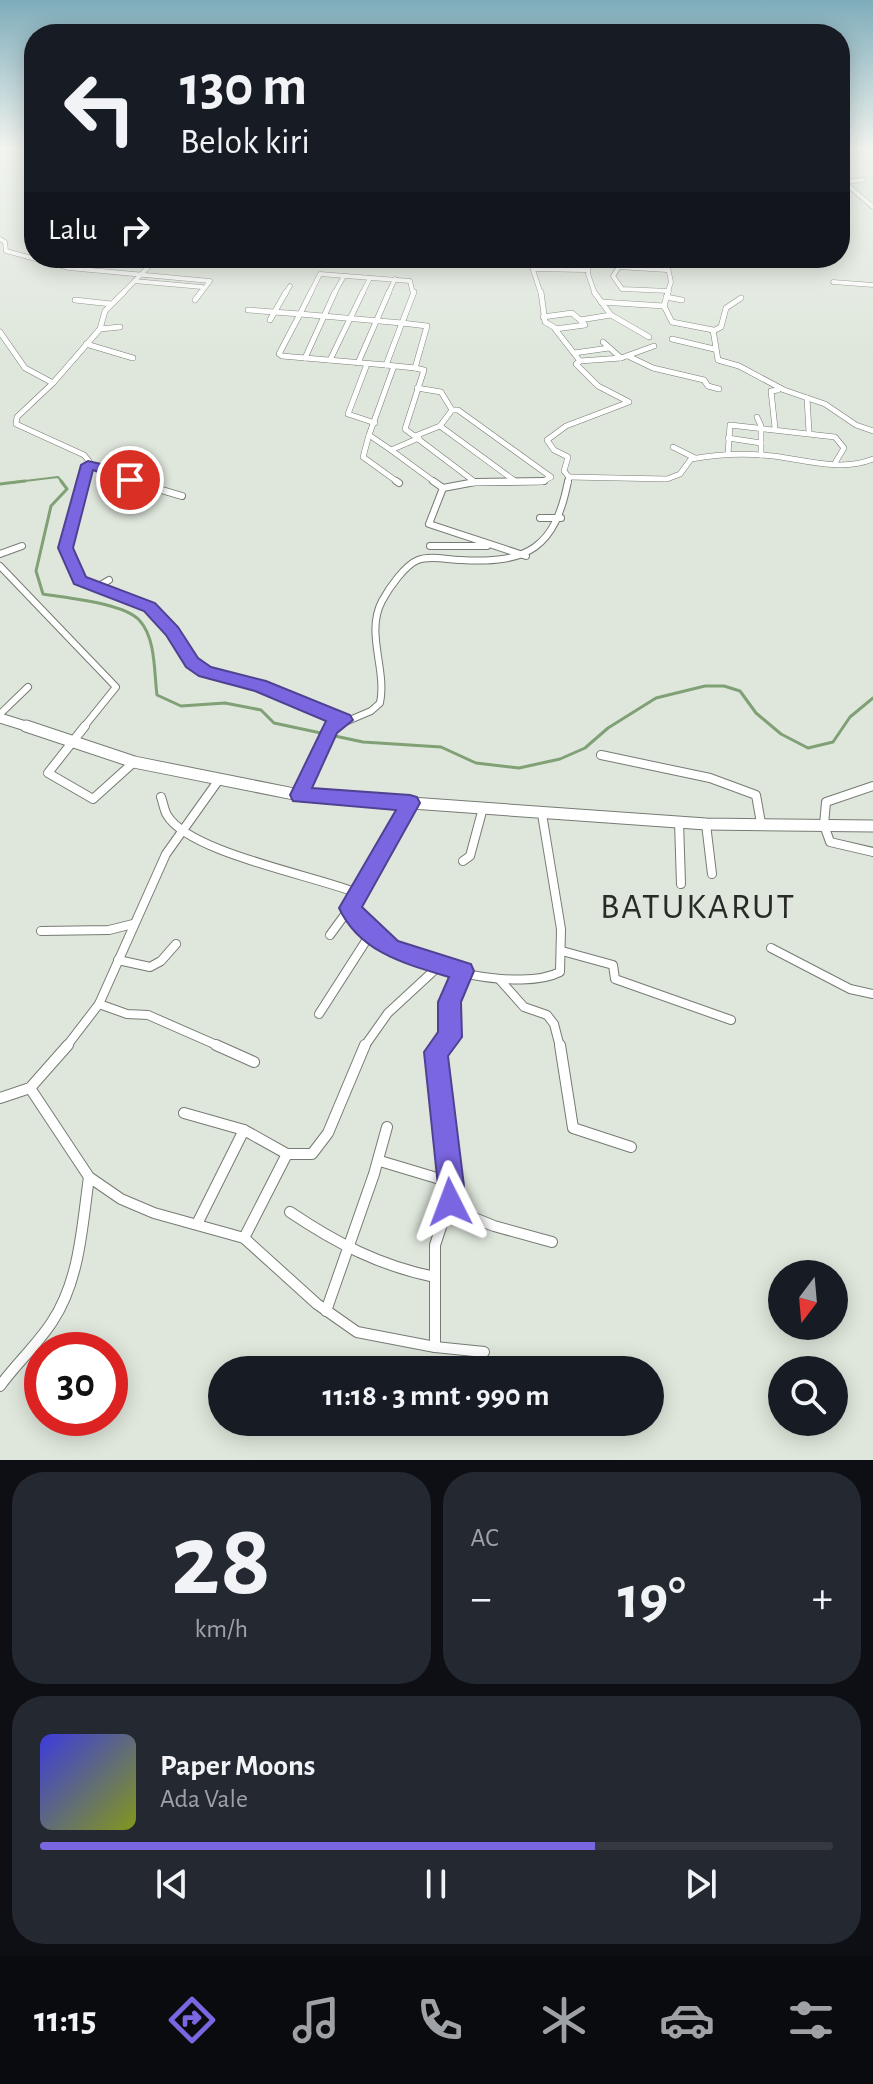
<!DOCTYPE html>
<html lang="id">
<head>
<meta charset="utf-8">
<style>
  body { margin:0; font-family:"Alegreya Sans",sans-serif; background:#242831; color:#f1f3f6; height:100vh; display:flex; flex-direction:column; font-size:30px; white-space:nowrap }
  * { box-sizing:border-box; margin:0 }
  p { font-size:26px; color:#9ea1a6 }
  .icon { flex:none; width:44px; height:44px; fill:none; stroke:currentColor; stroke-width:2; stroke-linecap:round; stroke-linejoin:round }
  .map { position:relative; height:1460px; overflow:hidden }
  .sheet { display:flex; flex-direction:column; gap:12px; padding:12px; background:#0d0f14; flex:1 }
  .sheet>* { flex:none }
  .banner { position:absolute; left:24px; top:24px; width:826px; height:244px; border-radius:32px; box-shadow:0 4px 20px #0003; background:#171b24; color:#f1f3f6; overflow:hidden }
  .needle { width:52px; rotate:196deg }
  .buttons { position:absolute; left:768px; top:1260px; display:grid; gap:16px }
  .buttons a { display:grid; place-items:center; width:80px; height:80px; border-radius:50%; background:#171b24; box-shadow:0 4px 20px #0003; font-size:40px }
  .speed { position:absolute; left:24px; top:1332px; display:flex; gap:16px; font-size:40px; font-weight:700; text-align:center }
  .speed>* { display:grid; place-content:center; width:104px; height:104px; border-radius:50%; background:#171b24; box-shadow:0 4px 20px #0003; line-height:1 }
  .speed .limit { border:12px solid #d22; background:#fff; color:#111 }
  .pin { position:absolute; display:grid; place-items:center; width:68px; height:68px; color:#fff; margin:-34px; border:4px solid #fff; border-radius:50%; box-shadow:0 2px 8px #0007 }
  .me { position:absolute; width:88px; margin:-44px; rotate:357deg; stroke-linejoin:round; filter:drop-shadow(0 0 6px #0008) }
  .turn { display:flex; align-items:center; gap:28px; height:168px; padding:0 24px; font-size:36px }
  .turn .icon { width:104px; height:104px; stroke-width:2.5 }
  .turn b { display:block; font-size:56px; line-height:68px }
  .then { display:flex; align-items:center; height:76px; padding:0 24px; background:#0003; gap:16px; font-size:30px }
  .big { font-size:60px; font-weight:700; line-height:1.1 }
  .sheet .widget { flex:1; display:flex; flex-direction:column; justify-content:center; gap:12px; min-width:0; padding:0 28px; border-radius:32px; background:#242831 }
  .sheet .dial { align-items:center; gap:0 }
  .dial b { font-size:104px; line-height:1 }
  .song { display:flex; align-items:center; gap:24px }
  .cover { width:96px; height:96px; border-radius:12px; background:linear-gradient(135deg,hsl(240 70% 55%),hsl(70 70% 35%)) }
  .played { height:8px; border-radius:4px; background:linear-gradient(90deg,#7b66e2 70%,#363941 70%) }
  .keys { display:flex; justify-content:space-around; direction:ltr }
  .heat { display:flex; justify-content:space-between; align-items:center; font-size:44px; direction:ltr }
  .sheet .tiles { flex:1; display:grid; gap:12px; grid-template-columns:1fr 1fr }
  .widget:last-child { grid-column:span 2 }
  .trip { position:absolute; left:208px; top:1356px; width:456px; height:80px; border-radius:40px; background:#171b24; box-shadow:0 4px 20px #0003; font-weight:700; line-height:80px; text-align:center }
  .menu { display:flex; height:128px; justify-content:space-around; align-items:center; background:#090b0e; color:#9ea1a6 }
  .menu .icon { width:56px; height:56px }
  .menu .active { color:#7b66e2 }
  .menu b { font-size:36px; color:#f1f3f6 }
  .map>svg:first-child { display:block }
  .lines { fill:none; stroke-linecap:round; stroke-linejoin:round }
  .stream-far1 { stroke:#80a075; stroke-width:2 }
  .stream { stroke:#80a075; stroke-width:3 }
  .street-far4-casing { stroke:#757c73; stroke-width:5 }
  .street-far3-casing { stroke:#757c73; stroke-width:6 }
  .street-far2-casing { stroke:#757c73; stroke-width:8 }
  .street-far1-casing { stroke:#757c73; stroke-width:10 }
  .street-casing { stroke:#757c73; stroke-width:12 }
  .secondary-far1-casing { stroke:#757c73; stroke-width:11 }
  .secondary-casing { stroke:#757c73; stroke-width:13 }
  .street-far4 { stroke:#fff; stroke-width:4 }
  .street-far3 { stroke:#fff; stroke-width:5 }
  .street-far2 { stroke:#fff; stroke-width:6 }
  .street-far1 { stroke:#fff; stroke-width:8 }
  .street { stroke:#fff; stroke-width:10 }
  .secondary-far1 { stroke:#fff; stroke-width:9 }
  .secondary { stroke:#fff; stroke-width:11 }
  .route { fill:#7b66e2; stroke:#504293; stroke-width:2 }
  .labels { text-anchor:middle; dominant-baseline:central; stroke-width:8; stroke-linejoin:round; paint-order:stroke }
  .quarter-label { font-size:36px; letter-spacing:2px; fill:#282b27; stroke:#dfe7dc }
</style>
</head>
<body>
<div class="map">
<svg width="873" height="1460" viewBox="0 0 873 1460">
  <rect width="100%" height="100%" fill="#dfe7dc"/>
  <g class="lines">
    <polyline class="stream-far1" points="8,483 58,477 63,483"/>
    <g class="stream">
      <path d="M61 481 67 489 51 506 36 571 43 594C66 598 125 603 140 621 156 639 154 673 157 695L181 706 225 703 261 710 274 723 363 742 441 747 476 763 519 768 560 759 585 748 608 728 656 698 705 686H724L740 691 756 713 781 734 808 748 833 742 850 717 873 698"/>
      <polyline points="0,484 25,481"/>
    </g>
    <g class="street-far4-casing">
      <g id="street-far4">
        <polyline points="863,147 865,151 873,153"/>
        <polyline points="863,180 844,182 873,207"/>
        <polyline points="0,239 5,242 6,251 69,268 210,281 200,294"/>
        <polyline points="529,258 541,294"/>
        <polyline points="590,258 588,274 595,294"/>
        <polyline points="619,258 619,267 667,270"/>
        <polyline points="666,258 671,282 667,294"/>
        <polyline points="619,267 613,276 622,289 669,291"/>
        <polyline points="533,269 586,270"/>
        <polyline points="134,281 202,287"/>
        <polyline points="833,282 873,285"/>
        <polyline points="122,294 157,258 182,259"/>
        <polyline points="285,294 290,286"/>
        <polyline points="310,294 320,274 410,281 413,294"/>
        <polyline points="334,294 344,276"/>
        <polyline points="362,294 370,278"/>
        <polyline points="388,294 395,279"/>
      </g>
    </g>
    <g class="street-far3-casing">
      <g id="street-far3">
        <polyline points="541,292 545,322 557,329"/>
        <polyline points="668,292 664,306 672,322 713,330 718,360 739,366 784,390 825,404 856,425 873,431"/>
        <polyline points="666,297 682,300"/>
        <polyline points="75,300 111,304"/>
        <polyline points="195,300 201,292"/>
        <polyline points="601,302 664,306"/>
        <polyline points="248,310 300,314"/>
        <polyline points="300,314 402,323"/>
        <polyline points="300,314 279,354 282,356 386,365"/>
        <polyline points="300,314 311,292"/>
        <polyline points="611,315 649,337"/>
        <polyline points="543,317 572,313 580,320 611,315 594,292"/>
        <polyline points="270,320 286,292"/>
        <polyline points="580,320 585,325 555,329 580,361 621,358"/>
        <polyline points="402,323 414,292"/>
        <polyline points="100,329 120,327"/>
        <polyline points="713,331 721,327 726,308 741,298"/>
        <polyline points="0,332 25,368 53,383"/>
        <polyline points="672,339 714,349"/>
        <polyline points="603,342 621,358 654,346"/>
        <polyline points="86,344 133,358"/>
        <polyline points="574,353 609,348"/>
        <polyline points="628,356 653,368 704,380 708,386 719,389"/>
        <polyline points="305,358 335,292"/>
        <polyline points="330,360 363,292"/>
        <polyline points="358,363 389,292"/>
        <polyline points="367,364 348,414 375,423"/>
        <polyline points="386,365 415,368 427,326 402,323"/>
        <polyline points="386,365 402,323"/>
        <polyline points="415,368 424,370 405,429 475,482"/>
        <polyline points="417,388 441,392 452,410"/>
        <polyline points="807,398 809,432"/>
        <polyline points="757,417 761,426 761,455"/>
        <polyline points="440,426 515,481"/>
        <polyline points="775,428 771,391 778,390"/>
        <polyline points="369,435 363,457 399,483"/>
        <polyline points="415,436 440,426 452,410 458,410 551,477 542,482 469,483"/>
        <polyline points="419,438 391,450 436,483"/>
        <polyline points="728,438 761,443"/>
        <polyline points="673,447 695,458"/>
        <polyline points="391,450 369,435 394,366"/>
        <polyline points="728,454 730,425 835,437 844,448 835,463"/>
        <polyline points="88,465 120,474 134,483"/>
        <path d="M569 477 667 479 680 474 691 459C718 454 746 453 773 456 806 460 841 472 873 459"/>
        <polyline points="569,477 564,471 568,457 554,450 547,440 566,426 629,402 598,386 576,364 580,361"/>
        <polyline points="83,483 89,461 84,455 16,424 17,417 53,383 100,329 105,311 124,292"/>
        <polyline points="568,483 569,477"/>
      </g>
    </g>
    <g class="street-far2-casing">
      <g id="street-far2">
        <polyline points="83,481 66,543 66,553 80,580 150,607 172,631 192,663 205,672 260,686 344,720"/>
        <polyline points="131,481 182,496"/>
        <polyline points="396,481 399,483"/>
        <polyline points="433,481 443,488"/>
        <polyline points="443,488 475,482 544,481"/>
        <polyline points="443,488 429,524 526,556"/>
        <polyline points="540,518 561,518"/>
        <polyline points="430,546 487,546"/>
        <polyline points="0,554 22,546"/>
        <polyline points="0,566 116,687 83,728"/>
        <polyline points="97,587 109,580"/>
        <polyline points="0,714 28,687"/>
        <path d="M331 728 371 711 380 703C387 669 365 633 382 601 389 588 405 565 418 560 430 555 449 560 461 560 528 564 555 548 568 481"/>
      </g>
    </g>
    <g class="street-far1-casing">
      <g id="street-far1">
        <polyline points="85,726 48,773 93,799 134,762"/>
        <polyline points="601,755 710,778 756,795 761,823"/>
        <polyline points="873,786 826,802 824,825 830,842 873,852"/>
        <polyline points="299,795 332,726"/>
        <path d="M161 797C163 802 164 810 167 815 189 853 317 876 360 894"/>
        <polyline points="679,822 681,884"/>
        <polyline points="706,824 712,874"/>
        <polyline points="463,861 470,856 483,808"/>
        <path d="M350 908C361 921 371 935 385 944 421 969 521 992 560 972L561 929 542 814"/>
        <polyline points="41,931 109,930 133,924"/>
        <polyline points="330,935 360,894 410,803"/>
        <polyline points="771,948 850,989 873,994"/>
        <polyline points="562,951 613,965 615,979 731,1020"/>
        <polyline points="118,960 150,967 161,961 176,944"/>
        <polyline points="500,980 524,1007 547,1015 554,1024 560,1047"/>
        <polyline points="99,1004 127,1014 148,1015 221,1047"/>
        <polyline points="319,1014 371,933"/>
        <polyline points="66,1047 99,1004 166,854 218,781"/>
        <polyline points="364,1047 388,1013 440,965"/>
        <polyline points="441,1047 450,1037 449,1002 463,971"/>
      </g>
    </g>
    <g class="street-casing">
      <g id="street">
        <polyline points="216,1045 254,1062"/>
        <polyline points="560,1045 573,1128 631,1147"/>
        <polyline points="30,1088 89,1177 121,1199 154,1213 244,1238 317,1304 357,1332 435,1347 484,1352"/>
        <polyline points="0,1098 30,1088 68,1045"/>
        <polyline points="184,1113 244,1130 287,1154 312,1154 328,1133 365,1045"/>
        <polyline points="380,1161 450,1182"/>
        <polyline points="447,1207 494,1226 552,1242"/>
        <path d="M290 1212C336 1243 380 1266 435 1277V1347"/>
        <polyline points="197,1224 244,1130"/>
        <polyline points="244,1238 287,1154"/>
        <polyline points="435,1277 435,1245 451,1197 436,1052 442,1045"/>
        <polyline points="326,1311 374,1174 387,1127"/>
        <path d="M0 1386C16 1364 37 1345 52 1322 80 1280 82 1226 89 1177"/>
      </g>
    </g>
    <g class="secondary-far1-casing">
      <polyline id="secondary-far1" points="0,718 32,728"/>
    </g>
    <g class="secondary-casing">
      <polyline id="secondary" points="26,726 134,762 299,795 706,824 873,826"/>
    </g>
    <use href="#street-far4" class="street-far4"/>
    <use href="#street-far3" class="street-far3"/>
    <use href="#street-far2" class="street-far2"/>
    <use href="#street-far1" class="street-far1"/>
    <use href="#street" class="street"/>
    <use href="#secondary-far1" class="secondary-far1"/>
    <use href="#secondary" class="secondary"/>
  </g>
  <linearGradient id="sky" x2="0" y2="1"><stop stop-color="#7eacba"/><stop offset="0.42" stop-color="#f1f4ef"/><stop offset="1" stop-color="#f1f4ef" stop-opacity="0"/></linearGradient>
  <rect width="873" height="352" fill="url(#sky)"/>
  <path class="route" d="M88 461 114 467 137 480 130 484 93 470 73 548 86 577 155 603 178 627 198 658 211 667 266 681 350 715 353 720 337 733 312 788 410 795 417 797 420 803 362 907 398 941 471 964 474 971 461 1002 462 1037 448 1056 464 1186 459 1211 450 1215 441 1211 437 1202 438 1186 424 1052 438 1032V1002L449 977C406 964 360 953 339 908L396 810 293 801 290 795 326 721 255 691 199 676 186 667 166 635 144 611 74 584 58 548 81 465Z"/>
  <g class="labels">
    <g class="quarter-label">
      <text x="698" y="907">BATUKARUT</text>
    </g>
  </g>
</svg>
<div class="buttons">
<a><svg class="needle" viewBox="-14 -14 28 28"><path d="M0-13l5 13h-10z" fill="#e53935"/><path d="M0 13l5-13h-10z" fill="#9ea1a6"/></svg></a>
<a><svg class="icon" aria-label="search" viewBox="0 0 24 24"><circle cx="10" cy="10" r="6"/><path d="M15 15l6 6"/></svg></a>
</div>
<div class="speed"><div class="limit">30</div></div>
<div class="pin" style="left:130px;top:480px;background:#d93025"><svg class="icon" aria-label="arrive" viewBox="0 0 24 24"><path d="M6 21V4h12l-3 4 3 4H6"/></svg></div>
<svg class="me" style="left:450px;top:1202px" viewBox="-20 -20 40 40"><path d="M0-17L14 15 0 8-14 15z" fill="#7b66e2" stroke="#fff" stroke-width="4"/></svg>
<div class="trip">11:18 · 3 mnt · 990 m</div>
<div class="banner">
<div class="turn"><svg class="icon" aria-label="left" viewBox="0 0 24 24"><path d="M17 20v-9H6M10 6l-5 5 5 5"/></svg><div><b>130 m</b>Belok kiri</div></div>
<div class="then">Lalu<svg class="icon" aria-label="right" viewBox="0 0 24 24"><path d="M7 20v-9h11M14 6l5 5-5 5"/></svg></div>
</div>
</div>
<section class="sheet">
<div class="tiles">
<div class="widget dial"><b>28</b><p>km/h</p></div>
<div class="widget"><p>AC</p>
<div class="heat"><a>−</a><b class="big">19°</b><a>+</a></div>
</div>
<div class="widget">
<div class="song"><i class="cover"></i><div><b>Paper Moons</b><p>Ada Vale</p></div></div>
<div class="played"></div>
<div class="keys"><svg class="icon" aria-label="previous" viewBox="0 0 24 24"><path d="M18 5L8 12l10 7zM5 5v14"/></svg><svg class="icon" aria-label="pause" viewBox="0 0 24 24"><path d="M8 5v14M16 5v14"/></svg><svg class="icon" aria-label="next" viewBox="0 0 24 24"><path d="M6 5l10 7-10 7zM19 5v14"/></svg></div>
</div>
</div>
</section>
<nav class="menu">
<b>11:15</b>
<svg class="icon active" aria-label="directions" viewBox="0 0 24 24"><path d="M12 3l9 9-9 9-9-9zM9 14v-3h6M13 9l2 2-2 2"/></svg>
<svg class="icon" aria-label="music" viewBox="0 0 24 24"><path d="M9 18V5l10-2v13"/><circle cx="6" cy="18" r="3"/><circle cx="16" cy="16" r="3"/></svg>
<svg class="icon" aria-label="phone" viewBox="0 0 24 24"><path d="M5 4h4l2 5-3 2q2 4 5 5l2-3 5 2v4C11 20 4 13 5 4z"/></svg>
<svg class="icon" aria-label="climate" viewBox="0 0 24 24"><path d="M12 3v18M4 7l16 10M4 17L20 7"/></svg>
<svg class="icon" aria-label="car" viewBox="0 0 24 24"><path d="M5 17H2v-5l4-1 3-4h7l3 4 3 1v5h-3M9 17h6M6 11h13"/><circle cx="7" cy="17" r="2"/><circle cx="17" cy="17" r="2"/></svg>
<svg class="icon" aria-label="filters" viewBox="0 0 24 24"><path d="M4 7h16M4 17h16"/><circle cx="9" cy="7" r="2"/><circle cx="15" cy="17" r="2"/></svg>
</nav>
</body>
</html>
